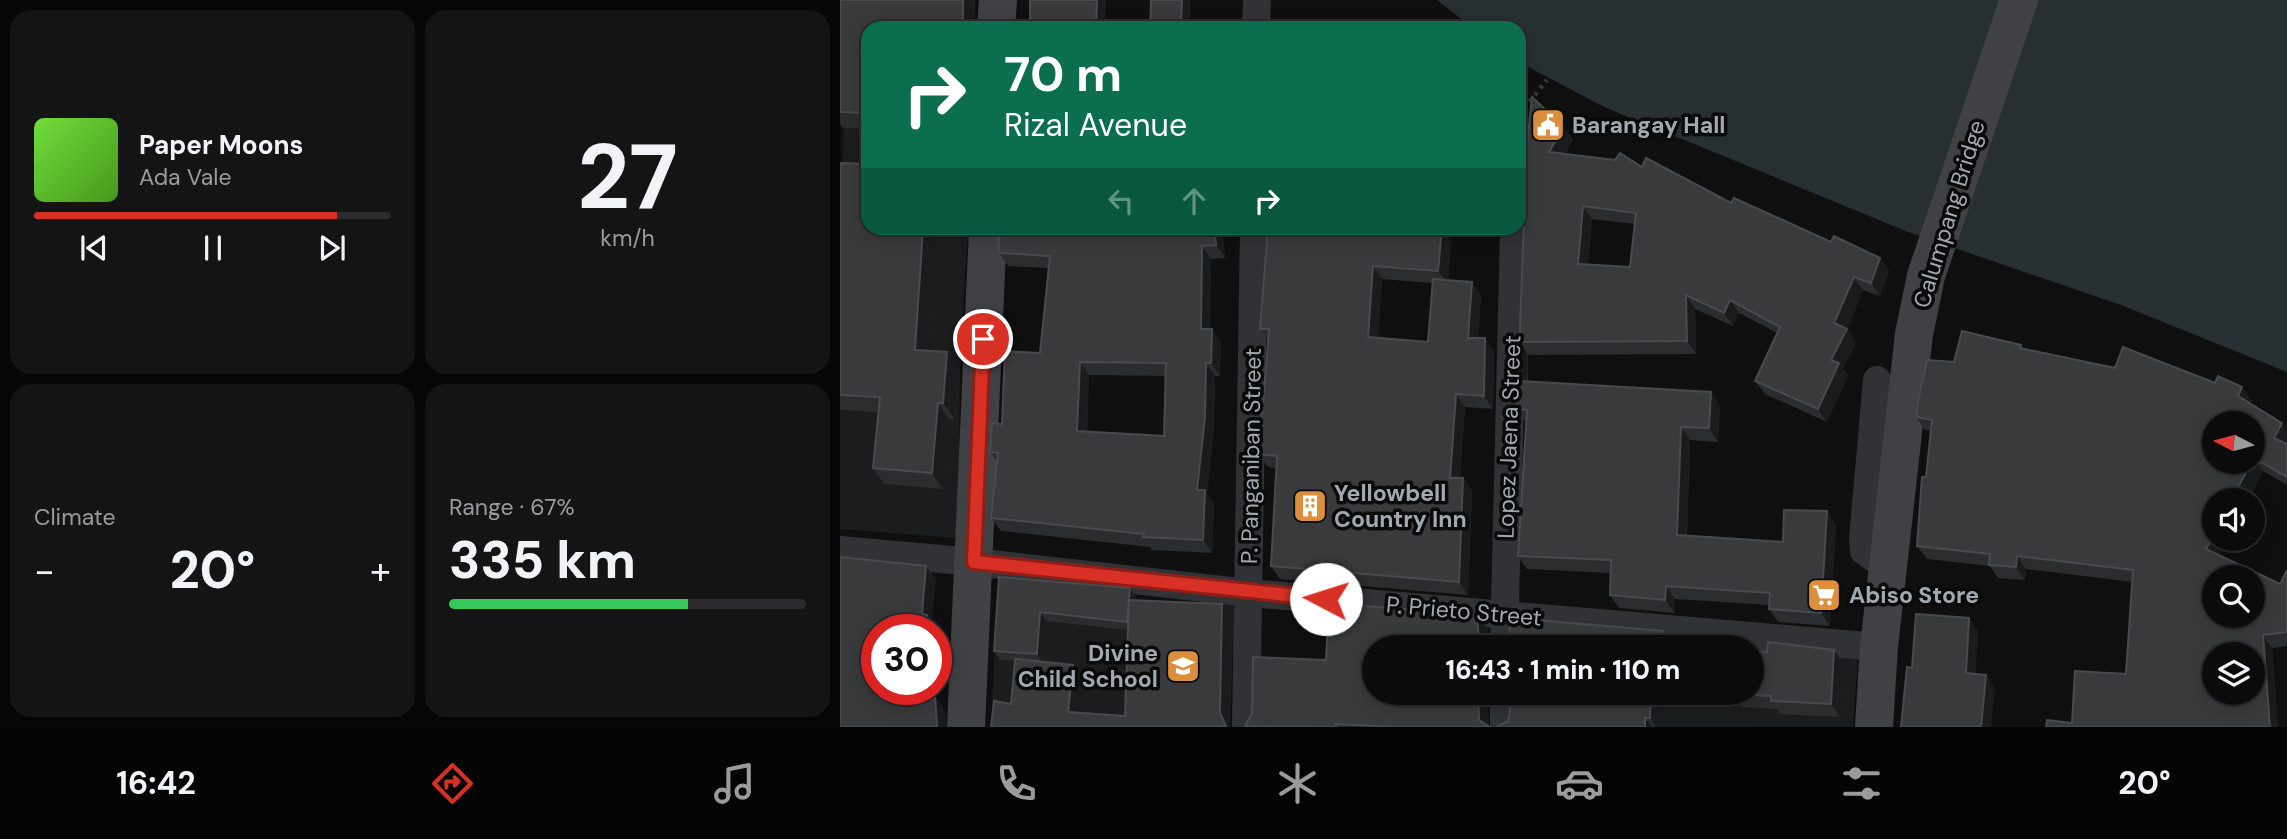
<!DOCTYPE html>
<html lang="en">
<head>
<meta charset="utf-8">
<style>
  body { margin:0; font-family:"DM Sans",sans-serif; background:#141415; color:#f1f3f6; height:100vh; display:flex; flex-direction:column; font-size:26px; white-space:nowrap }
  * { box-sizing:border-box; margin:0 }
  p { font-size:23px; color:#9a9b9d }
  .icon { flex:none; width:38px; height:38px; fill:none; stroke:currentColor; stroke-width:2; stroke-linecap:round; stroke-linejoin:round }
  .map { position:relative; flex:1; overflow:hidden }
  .panel { display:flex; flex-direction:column; gap:10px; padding:10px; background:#060607; width:840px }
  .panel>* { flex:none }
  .hud { position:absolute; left:21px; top:21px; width:665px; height:214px; border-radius:21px; box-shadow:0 4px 18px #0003,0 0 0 2px #2b2b2d; background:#0b6e4f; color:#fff; overflow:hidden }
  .needle { width:46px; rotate:276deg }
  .tools { position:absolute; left:1362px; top:411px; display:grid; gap:14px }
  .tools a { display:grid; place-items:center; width:63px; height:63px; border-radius:50%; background:#0b0b0c; box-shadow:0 4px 18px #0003,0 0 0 2px #2b2b2d; font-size:35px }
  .speed { position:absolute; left:21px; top:614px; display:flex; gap:14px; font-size:35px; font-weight:700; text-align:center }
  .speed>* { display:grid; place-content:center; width:91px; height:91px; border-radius:50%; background:#0b0b0c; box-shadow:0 4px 18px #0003,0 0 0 2px #2b2b2d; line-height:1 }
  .speed .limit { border:10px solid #d22; background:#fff; color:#111 }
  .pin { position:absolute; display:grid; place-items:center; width:60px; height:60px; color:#fff; margin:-30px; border:4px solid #fff; border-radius:50%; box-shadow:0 2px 7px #0007 }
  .me { position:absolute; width:77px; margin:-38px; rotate:275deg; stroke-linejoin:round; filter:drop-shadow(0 0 5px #0008) }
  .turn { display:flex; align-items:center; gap:24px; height:147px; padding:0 28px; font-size:32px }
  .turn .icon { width:91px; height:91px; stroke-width:2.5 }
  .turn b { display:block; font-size:49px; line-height:60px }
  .lanes { display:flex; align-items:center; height:66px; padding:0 28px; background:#0003; justify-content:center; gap:35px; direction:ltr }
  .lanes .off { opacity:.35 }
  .big { font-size:52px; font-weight:800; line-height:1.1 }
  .panel .widget { flex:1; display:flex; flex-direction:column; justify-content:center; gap:10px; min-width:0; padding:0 24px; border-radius:21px; background:#141415 }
  .panel .dial { align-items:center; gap:0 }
  .dial b { font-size:91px; line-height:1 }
  .song { display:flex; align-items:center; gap:21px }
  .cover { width:84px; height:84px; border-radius:10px; background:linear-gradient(135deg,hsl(100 70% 55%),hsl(100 70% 35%)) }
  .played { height:7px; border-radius:4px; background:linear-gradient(90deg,#d93025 85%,#2b2b2d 85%) }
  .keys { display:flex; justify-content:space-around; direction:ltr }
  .heat { display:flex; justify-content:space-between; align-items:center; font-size:38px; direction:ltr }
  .charge { height:10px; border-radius:5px; background:linear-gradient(90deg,#34c759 67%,#2b2b2d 0) }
  .panel .tiles { flex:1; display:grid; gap:10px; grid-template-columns:repeat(2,1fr) }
  .trip { position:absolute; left:522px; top:635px; width:402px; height:70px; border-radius:35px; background:#0b0b0c; box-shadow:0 4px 18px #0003,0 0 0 2px #2b2b2d; font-weight:800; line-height:70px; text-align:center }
  .menu { display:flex; height:112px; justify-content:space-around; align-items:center; background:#040405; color:#9a9b9d }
  .menu .icon { width:49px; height:49px }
  .menu .current { color:#d93025 }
  .menu b { font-size:32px; color:#f1f3f6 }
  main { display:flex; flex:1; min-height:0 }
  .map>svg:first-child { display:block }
  .built { fill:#1b1c1d }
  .water { fill:#272f32 }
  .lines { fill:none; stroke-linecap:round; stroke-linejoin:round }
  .path { stroke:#37393c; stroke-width:4.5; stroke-dasharray:3.5 5; stroke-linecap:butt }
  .street { stroke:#313235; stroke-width:28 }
  .secondary { stroke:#3f4145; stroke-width:38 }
  .wall { fill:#2b2c2e; fill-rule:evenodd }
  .shaded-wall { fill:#1a1b1c }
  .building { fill:#383a3c; stroke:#484b4e; stroke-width:2; fill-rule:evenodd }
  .route-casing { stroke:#8d1f18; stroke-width:18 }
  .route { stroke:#d93025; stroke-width:12 }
  .labels { text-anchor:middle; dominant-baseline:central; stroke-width:7; stroke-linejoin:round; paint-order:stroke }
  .poi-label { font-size:23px; font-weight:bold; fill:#a2a8b0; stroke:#0a0a0b; text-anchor:start }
  .street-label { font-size:23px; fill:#a2a8b0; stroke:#0a0a0b }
</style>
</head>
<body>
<main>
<section class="panel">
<div class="tiles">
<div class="widget">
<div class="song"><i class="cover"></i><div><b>Paper Moons</b><p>Ada Vale</p></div></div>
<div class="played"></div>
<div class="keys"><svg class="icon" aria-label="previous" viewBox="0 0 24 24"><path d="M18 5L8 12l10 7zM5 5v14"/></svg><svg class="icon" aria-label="pause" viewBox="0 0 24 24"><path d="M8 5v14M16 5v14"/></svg><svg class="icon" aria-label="next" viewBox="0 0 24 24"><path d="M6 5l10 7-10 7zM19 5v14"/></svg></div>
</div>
<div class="widget dial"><b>27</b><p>km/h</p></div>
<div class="widget"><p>Climate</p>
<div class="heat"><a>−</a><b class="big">20°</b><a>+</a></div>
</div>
<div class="widget"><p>Range · 67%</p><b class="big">335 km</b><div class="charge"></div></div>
</div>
</section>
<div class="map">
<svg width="1447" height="727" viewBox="0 0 1447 727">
  <rect width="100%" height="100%" fill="#0f0f10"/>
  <g class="built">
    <polygon points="7,0 28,28 28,228 128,228 120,362 118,538 0,529 0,258"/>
    <polygon points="158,583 297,599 394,605 390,727 151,727"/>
    <polygon points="912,650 1018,659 1013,727 679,727 678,693 912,693"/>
  </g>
  <polygon class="water" points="597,0 1447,0 1447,372 1281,305 1068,232 764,107 679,62 679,28 633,28"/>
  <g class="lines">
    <polyline class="path" points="679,115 707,80"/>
    <g class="street">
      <polyline points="416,28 417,0"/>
      <polyline points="1037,380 1023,539 1024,551 1048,568"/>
      <polyline points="0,550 134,562 409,593 1039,647"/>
      <polyline points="664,648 674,228"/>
      <polyline points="664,693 664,727"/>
      <polyline points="406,727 414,228"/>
    </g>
    <g class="secondary">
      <polyline points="156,28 158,0"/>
      <polyline points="126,727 148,228"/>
      <polyline points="1034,727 1039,647 1074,334 1086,276 1179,0"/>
    </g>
  </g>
  <g class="wall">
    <polygon points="0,0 135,0 134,28 28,28 28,129 3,128 0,124"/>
    <path d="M724 127 733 140 725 154 802 167 991 242 1040 258 1049 271 1040 296 1023 290 1007 329 1016 343 1003 368 1008 376 987 422 925 394 915 381 937 333 899 313 893 326 855 309 856 354 688 355V382L871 392 880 406 878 442 850 440 847 535 943 542 996 525 990 626 938 622 929 609V605L835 599V613L779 608 770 595 771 573 687 569 678 556 686 423 677 409 684 203 681 199ZM752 219 795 224 790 267 748 264Z"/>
    <polygon points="0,163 94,253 87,351 118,368 115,419 109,419 103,489 44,484 33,468 38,412 0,410"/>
    <path d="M159 228H382L385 258 371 259 370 329 381 342 380 376H375L374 430 367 494 374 503 372 553 312 550 310 547 161 531 151 518 157 462 150 452 162 424 200 353 209 268 168 266 159 253ZM249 375 326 376 324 436 247 432Z"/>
    <path d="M428 228 611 240 608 280 641 295 638 338 654 351 653 409 625 407 620 478H623L632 491 628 595 440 579 431 566 436 468 428 467 419 454 428 339 420 329ZM542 279 592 283 588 342 538 338Z"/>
    <polygon points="1184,349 1275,368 1402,387 1412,401 1410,404 1442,423 1447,430 1447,485 1423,471 1408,500 1374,500 1387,539 1379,555 1440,584 1447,570 1447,646 1432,648 1438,727 1206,727 1232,723 1286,674 1293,582 1186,569 1185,580 1158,578 1150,566 1087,559 1077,546 1086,477 1091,431 1085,430 1076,417 1114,362"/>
    <path d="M159 577 296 597V601L391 617 389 727H151L171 704 175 661 160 660 154 651ZM206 621 288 630 285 716 239 713 243 679 233 665 203 662Z"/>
    <polygon points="489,603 637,615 648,630 649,648 534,648 534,693 647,693 649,726 650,727 406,727 405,726 412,713 413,657 486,660"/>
    <polygon points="994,650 1003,663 1000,717 940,714 937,709 902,707 893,694 927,652"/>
    <polygon points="669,693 822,693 820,727 656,727 668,721 670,712"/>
  </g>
  <g class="shaded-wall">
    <polygon points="123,0 135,0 134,28 123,28"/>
    <polygon points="257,0 266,0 265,28 256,28"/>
    <polygon points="342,0 351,0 350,28 341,27"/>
    <polygon points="724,127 733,140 718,165 709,152"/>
    <polygon points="743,206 752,219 747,277 738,264"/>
    <polygon points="83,228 94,228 94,253 86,366 75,350"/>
    <polygon points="374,228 382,228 385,258 376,245"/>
    <polygon points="602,228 611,240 608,284 598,271"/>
    <polygon points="362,246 371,259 370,342 361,329"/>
    <polygon points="1040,258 1049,271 1040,296 1031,283"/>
    <polygon points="533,266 542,279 537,350 528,337"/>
    <polygon points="1014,277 1023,290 1004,336 994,323"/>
    <polygon points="632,282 641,295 637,351 628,338"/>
    <polygon points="846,295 855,309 856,354 847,341"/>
    <polygon points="890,300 899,313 893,326 884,313"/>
    <polygon points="372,329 381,342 380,376 371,363"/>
    <polygon points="1007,329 1016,343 1003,368 1008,376 987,422 978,409 991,360"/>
    <polygon points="645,338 654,351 653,409 644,396"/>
    <polygon points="679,342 688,355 687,394 678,381"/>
    <polygon points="107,352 118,368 115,419 103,403"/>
    <polygon points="240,362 249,375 246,444 237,431"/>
    <polygon points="366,363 375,376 374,430 367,494 374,503 372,553 363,540 357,490"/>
    <polygon points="1402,387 1412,401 1408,409 1398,396"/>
    <polygon points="871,392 880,406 878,442 869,428"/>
    <polygon points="616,394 625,407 619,491 610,478"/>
    <polygon points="98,403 109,419 103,489 92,473"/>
    <polygon points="1442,423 1447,430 1447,444 1434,438"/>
    <polygon points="841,427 850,440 846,548 837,535"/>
    <polygon points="1414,458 1423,471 1408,500 1391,500"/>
    <polygon points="623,478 632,491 628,595 619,582"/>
    <polygon points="987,511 996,525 990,626 981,613"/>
    <polygon points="1374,534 1374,539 1387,539 1375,562 1366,549"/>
    <polygon points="1177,556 1186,569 1185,580 1176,567"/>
    <polygon points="86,566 96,579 92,622 97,628 96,638 96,630 86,630 82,614"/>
    <polygon points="826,586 835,599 835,613 825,600"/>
    <polygon points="290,588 296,597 293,631 287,622"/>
    <polygon points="382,604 391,617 389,727 387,727 380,713"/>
    <polygon points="200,612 206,621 203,663 197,654"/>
    <polygon points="637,615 648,630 649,648 639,641"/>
    <polygon points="1129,618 1138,631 1135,686 1126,673"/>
    <polygon points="823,631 833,646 833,648 822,648"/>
    <polygon points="1423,635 1432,648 1438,727 1430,727"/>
    <polygon points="994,650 1003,663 1000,717 991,704"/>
    <polygon points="233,665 243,679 238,726 228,712"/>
    <polygon points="1146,675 1155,688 1151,727 1141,727"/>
    <polygon points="82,690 93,690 91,709 82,695"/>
    <polygon points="638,693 647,693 649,727 639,720"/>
    <polygon points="811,693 822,693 820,727 816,727 810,718"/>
    <polygon points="95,696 105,710 106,727 97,727"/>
    <polygon points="805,718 812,727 805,727"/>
  </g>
  <g class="building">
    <polygon points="0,0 123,0 123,28 28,28 28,113 0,112"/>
    <polygon points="190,0 257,0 256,28 190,28"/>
    <polygon points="311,0 342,0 341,27 364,28 310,28"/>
    <path d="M692 97 724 127 709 152 775 160 780 153 802 167 806 158 891 203 894 198 991 242 994 236 1040 258 1031 283 1014 277 994 323 1007 329 991 360 999 363 978 409 915 381 940 327 890 300 884 313 846 295 847 341 679 342 678 381 871 392 869 428 841 427 837 535 943 542 944 510 987 511 981 613 929 609 930 593 826 586 825 600 770 595 771 560 678 556 687 410 677 409 685 193 681 199ZM743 206 796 213 790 267 738 264Z"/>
    <polygon points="0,163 28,164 28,228 83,228 75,350 107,352 103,403 98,403 92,473 33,468 40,397 0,395"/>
    <path d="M159 228H374L376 245 362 246 361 329H372L371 363H366L365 417 357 490H365L363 540 303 537 304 534 151 518 158 453 150 452 152 423 162 424 165 351 200 353 210 256 159 253ZM240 362 326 363 324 436 237 431Z"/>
    <polygon points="428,228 602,228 598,271 533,266 528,337 588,342 593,279 632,282 628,338 645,338 644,396 616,394 610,478 623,478 619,582 431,566 437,456 419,454 429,329 420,329"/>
    <path d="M1122 331 1181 345 1180 348 1275 368 1283 347 1375 383 1378 376 1402 387 1398 396 1442 423 1434 438 1447 444V477L1414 458 1412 461V424H1374V462H1412L1391 500H1374V534L1366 549 1440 584 1447 570V632L1423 635 1430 727H1206L1207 720 1232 723 1235 671 1286 674 1293 570 1177 556 1176 567 1149 565 1150 554 1077 546 1082 477H1086L1092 420 1076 417 1078 401 1087 360 1114 362ZM1374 578H1412V616H1374ZM1374 654H1412V693H1374Z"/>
    <polygon points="0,557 86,566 82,614 87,615 86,630 37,630 37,690 82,690 82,695 95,696 97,727 0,727"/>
    <polygon points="159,577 290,588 287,622 200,612 197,654 154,651"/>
    <polygon points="289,600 382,604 380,713 386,726 151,727 154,701 171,704 175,659 233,665 228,712 285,716"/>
    <polygon points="489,603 637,615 639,641 649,648 534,648 534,693 638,693 639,720 650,727 556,727 496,724 496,727 405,726 412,713 413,657 486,660"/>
    <polygon points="1076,614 1129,618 1126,673 1146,675 1141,727 1061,727 1067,667 1072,668"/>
    <polygon points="671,618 823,631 822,648 662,648 668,641"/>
    <polygon points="928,642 994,650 991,704 931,701 931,696 893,694 893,693 912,693 912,651 927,652"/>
    <polygon points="669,693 811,693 810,718 805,718 805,727 656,727 668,721 670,712"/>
  </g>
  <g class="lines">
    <g class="route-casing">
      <polyline id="route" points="143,339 134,562 486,599"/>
    </g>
    <use href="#route" class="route"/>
  </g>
  <defs>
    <g id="civic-square" transform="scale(1.75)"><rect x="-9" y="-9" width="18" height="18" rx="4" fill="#db8f3c" stroke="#0a0a0b"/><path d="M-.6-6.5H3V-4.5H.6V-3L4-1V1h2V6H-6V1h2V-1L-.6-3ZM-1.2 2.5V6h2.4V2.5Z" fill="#fff"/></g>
    <g id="building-square" transform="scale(1.75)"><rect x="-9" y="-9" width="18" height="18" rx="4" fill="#db8f3c" stroke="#0a0a0b"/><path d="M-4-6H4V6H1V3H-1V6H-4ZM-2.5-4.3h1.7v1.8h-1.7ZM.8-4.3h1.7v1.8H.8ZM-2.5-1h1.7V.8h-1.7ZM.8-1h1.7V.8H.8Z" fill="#fff"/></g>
    <g id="supermarket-square" transform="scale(1.75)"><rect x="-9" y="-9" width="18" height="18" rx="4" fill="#db8f3c" stroke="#0a0a0b"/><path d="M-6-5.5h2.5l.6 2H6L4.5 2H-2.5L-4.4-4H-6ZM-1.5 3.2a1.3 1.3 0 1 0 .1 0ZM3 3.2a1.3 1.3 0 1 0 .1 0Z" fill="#fff"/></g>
    <g id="school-square" transform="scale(1.75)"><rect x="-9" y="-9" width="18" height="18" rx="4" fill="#db8f3c" stroke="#0a0a0b"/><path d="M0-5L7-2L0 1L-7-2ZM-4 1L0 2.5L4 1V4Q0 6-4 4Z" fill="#fff"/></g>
  </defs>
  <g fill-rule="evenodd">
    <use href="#civic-square" x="708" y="125"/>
    <use href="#building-square" x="470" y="506"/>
    <use href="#supermarket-square" x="984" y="595"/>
    <use href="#school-square" x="343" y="666"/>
  </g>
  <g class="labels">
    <g class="poi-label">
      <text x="732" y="125">Barangay Hall</text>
      <text x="494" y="493">Yellowbell<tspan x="494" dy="26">Country Inn</tspan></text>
      <text x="1009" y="595">Abiso Store</text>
      <text x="318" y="653" text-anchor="end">Divine<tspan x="318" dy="26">Child School</tspan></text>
    </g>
    <g class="street-label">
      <text transform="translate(1109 214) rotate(-73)">Calumpang Bridge</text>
      <text transform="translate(669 437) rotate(-88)">Lopez Jaena Street</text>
      <text transform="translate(411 456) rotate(-89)">P. Panganiban Street</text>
      <text transform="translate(624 611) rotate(5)">P. Prieto Street</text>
    </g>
  </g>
</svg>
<div class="tools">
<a><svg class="needle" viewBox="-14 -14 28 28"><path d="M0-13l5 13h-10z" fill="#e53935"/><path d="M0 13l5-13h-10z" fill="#9a9b9d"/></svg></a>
<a><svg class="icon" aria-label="sound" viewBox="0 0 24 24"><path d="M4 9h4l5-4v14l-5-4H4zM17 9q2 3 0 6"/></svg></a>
<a><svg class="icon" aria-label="search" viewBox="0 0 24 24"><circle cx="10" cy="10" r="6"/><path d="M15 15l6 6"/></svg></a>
<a><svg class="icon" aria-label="layers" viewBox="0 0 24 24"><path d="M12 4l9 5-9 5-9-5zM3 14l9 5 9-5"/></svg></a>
</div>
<div class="speed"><div class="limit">30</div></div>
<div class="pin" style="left:143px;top:339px;background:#d93025"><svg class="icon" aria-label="arrive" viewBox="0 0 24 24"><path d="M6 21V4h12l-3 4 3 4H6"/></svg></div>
<svg class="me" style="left:486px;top:599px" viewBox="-20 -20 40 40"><circle r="19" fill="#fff"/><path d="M0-13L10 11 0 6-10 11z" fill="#d93025"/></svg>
<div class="trip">16:43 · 1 min · 110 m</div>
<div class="hud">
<div class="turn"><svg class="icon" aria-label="right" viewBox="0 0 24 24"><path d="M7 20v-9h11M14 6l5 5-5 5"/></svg><div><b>70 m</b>Rizal Avenue</div></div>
<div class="lanes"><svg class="icon off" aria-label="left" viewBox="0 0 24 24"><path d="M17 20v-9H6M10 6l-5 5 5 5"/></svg><svg class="icon off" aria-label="ahead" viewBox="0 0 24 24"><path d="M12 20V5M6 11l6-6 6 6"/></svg><svg class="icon" aria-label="right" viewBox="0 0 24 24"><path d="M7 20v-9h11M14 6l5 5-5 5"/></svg></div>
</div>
</div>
</main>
<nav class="menu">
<b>16:42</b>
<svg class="icon current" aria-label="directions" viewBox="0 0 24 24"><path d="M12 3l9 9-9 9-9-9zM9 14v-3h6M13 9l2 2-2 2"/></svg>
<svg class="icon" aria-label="music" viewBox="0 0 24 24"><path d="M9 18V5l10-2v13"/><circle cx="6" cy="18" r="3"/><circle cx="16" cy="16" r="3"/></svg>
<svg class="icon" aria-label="phone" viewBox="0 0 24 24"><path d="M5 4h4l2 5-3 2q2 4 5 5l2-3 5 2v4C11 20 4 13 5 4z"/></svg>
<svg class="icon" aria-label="climate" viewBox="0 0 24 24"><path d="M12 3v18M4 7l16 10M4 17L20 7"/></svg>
<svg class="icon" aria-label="car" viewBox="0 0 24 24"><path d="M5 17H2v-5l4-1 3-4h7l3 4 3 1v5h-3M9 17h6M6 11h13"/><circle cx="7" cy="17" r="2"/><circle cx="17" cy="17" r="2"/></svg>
<svg class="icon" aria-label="filters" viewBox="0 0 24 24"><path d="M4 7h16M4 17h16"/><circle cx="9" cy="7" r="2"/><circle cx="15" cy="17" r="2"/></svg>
<b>20°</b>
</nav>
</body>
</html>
